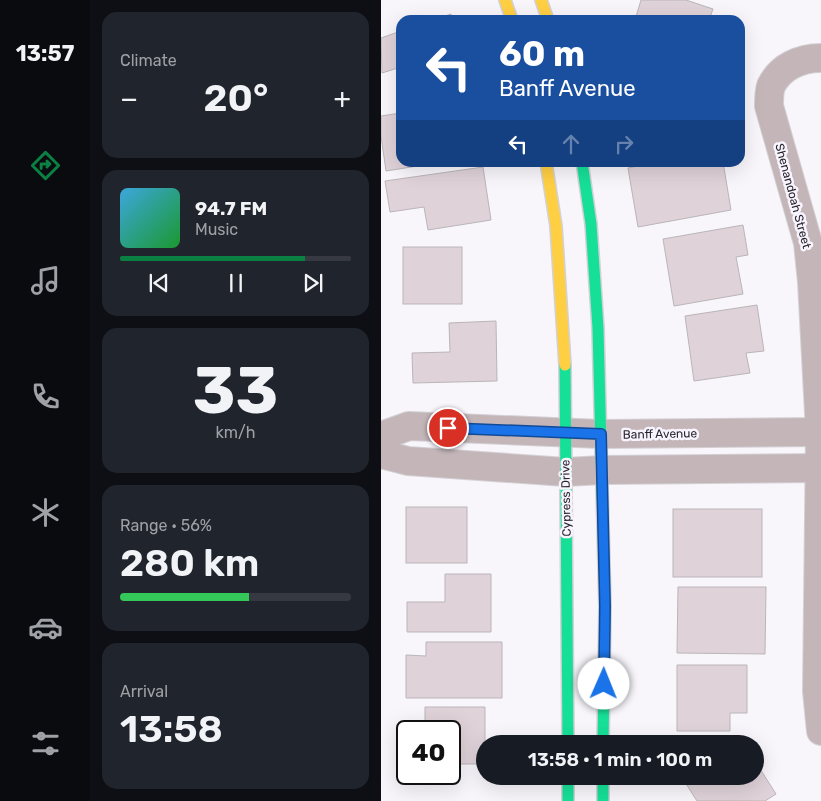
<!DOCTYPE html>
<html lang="en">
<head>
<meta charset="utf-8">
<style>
  body { margin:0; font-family:Rubik,sans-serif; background:#20242c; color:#f1f3f6; height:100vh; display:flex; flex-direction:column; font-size:19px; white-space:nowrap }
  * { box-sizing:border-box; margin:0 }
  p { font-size:16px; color:#9ea1a6 }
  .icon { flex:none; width:28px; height:28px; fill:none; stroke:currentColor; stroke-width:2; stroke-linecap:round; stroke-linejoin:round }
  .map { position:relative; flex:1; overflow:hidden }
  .side { display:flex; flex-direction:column; gap:12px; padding:12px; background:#0d0f14; width:291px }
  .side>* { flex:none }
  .banner { position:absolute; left:15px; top:15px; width:349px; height:152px; border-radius:15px; box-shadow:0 5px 20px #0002; background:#1a4fa0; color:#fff; overflow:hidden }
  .speed { position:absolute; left:15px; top:720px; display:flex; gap:10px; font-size:25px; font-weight:700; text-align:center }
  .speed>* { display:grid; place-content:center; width:65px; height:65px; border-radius:50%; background:#171b24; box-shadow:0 5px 20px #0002; line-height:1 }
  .speed .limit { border:2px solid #111; border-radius:8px; background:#fff; color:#111 }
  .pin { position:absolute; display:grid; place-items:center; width:42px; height:42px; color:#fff; margin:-21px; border:2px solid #fff; border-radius:50%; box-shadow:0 1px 5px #0007 }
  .me { position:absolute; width:55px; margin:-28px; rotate:1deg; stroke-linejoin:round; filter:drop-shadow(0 0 4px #0008) }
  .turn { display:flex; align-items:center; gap:18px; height:105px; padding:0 20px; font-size:22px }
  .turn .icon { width:65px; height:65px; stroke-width:2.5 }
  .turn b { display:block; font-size:35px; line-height:42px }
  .lanes { display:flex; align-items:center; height:48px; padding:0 20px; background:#0003; justify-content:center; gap:25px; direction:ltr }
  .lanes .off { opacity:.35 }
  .big { font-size:38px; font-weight:600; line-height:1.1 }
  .side .card { flex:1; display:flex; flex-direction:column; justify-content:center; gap:8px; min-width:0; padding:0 18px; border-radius:15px; background:#20242c }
  .side .dial { align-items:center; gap:0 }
  .dial b { font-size:65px; line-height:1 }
  .song { display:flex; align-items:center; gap:15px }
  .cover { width:60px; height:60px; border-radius:8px; background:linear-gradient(135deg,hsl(200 70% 55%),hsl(130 70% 35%)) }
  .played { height:5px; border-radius:2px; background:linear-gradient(90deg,#0b8043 80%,#363941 80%) }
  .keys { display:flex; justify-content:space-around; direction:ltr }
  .heat { display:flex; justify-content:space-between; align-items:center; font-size:28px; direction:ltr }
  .charge { height:8px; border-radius:4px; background:linear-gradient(90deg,#34c759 56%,#363941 0) }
  .trip { position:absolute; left:95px; top:735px; width:288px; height:50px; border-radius:25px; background:#171b24; box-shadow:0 5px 20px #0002; font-weight:600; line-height:50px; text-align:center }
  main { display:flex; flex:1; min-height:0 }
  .dock { display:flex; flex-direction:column; width:90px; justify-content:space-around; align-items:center; background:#090b0e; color:#9ea1a6 }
  .dock .icon { width:35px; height:35px }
  .dock .current { color:#0b8043 }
  .dock b { font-size:22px; color:#f1f3f6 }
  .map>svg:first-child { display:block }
  .building { fill:#dfd2d9; stroke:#bab5b9 }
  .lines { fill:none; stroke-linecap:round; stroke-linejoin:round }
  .street-casing { stroke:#d3d1d5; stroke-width:30 }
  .fast-casing { stroke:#d3d1d5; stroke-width:14 }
  .slow-casing { stroke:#d3d1d5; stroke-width:14 }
  .street { stroke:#c3b5b8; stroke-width:28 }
  .fast { stroke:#16e098; stroke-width:11 }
  .slow { stroke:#ffcf43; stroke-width:11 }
  .route-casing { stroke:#114b97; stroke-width:12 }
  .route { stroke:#1a73e8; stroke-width:9 }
  .labels { text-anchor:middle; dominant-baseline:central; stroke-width:5; stroke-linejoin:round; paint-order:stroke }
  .street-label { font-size:12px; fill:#2a262e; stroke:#f8f4fd }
</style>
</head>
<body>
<main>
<nav class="dock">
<b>13:57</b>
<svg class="icon current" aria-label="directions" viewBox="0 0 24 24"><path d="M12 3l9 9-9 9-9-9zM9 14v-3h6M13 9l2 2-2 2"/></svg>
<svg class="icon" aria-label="music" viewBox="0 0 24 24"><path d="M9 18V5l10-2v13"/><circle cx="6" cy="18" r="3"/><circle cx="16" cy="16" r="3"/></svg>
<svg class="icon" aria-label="phone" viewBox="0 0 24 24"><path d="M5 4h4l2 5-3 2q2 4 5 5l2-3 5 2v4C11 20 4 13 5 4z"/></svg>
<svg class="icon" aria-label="climate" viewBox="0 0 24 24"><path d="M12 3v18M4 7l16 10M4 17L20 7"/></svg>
<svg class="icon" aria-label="car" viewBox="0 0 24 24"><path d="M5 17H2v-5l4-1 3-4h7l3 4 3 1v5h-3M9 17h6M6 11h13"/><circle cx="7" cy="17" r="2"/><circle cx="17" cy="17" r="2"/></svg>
<svg class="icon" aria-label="filters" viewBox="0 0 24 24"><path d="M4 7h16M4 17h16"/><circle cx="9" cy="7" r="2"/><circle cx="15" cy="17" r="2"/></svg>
</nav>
<section class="side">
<div class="card"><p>Climate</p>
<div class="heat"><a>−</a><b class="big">20°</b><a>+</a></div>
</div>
<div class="card">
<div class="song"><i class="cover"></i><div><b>94.7 FM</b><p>Music</p></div></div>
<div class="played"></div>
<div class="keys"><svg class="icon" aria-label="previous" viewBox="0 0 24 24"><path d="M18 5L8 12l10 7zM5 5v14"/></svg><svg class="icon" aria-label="pause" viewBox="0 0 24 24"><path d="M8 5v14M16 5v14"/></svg><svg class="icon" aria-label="next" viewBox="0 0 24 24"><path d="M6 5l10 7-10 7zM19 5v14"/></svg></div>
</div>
<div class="card dial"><b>33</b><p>km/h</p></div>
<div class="card"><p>Range · 56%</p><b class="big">280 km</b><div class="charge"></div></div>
<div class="card"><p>Arrival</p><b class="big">13:58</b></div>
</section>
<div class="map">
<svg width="440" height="801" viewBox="0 0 440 801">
  <rect width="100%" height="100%" fill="#f8f6fb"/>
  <g class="building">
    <polygon points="260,0 305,0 332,9 328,20 254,20"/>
    <polygon points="70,14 72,20 52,20"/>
    <polygon points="20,31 20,67 1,73 0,38"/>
    <polygon points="20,113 20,162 62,162 5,171 0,136 0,116"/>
    <polygon points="277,162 342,162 350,210 257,227 247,168"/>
    <polygon points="102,167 110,220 47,230 43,207 9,212 4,181"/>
    <polygon points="362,225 367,255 355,257 362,294 293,306 282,239"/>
    <rect x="22" y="247" width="59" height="57"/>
    <polygon points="376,305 383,351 365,353 369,373 313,381 304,316"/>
    <polygon points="115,321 116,381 32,383 31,353 69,352 68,323"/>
    <rect x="25" y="507" width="61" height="56"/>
    <rect x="292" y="509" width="89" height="68"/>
    <polygon points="64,574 110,574 110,632 26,632 26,602 64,602"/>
    <polygon points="297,587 385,587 384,654 296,653"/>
    <polygon points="45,642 121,642 121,698 25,698 25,655 45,656"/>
    <polygon points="296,665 366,665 366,713 349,713 349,731 296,731"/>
    <polygon points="44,707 104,707 104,764 69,764 69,731 44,731"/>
    <polygon points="374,761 395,794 384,801 316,801 302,779 306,776 374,776"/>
  </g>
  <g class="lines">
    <g class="street-casing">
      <g id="street">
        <path d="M440 58C419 58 399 67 390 86 388 92 388 100 388 106L427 243 431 282 439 432 436 691 440 731"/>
        <polyline points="0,436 28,426 220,434 439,432"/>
        <polyline points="0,454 27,461 185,472 221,470 439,468"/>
      </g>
    </g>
    <g class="fast-casing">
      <g id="fast">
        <polyline points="201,162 210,224 217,328 224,606 222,744"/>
        <polyline points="184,365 187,744"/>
        <polyline points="187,776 187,801"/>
        <polyline points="222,776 222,801"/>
      </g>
    </g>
    <g class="slow-casing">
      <g id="slow">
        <polyline points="124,0 131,20"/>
        <polyline points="160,0 167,20"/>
        <polyline points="165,162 175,226 184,365"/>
      </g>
    </g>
    <use href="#street" class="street"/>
    <use href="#fast" class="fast"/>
    <use href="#slow" class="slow"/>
  </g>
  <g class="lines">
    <g class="route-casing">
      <polyline id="route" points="67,428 220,434 224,606 223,684"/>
    </g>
    <use href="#route" class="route"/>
  </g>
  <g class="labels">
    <g class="street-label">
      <text transform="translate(412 196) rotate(75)">Shenandoah Street</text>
      <text transform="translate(279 434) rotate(-1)">Banff Avenue</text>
      <text transform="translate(185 498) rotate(-91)">Cypress Drive</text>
    </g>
  </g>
</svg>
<div class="speed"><div class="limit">40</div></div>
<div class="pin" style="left:67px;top:428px;background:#d93025"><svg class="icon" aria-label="arrive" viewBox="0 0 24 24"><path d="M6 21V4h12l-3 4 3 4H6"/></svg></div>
<svg class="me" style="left:223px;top:684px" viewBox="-20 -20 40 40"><circle r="19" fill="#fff"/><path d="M0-13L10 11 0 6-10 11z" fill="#1a73e8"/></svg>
<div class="trip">13:58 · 1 min · 100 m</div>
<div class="banner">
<div class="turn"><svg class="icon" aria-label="left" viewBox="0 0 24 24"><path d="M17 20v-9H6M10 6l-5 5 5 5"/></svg><div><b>60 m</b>Banff Avenue</div></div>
<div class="lanes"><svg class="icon" aria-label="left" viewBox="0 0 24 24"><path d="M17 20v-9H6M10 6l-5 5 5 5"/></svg><svg class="icon off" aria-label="ahead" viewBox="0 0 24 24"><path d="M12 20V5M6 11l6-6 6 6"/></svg><svg class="icon off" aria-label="right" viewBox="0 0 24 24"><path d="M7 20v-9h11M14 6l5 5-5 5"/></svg></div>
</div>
</div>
</main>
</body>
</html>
